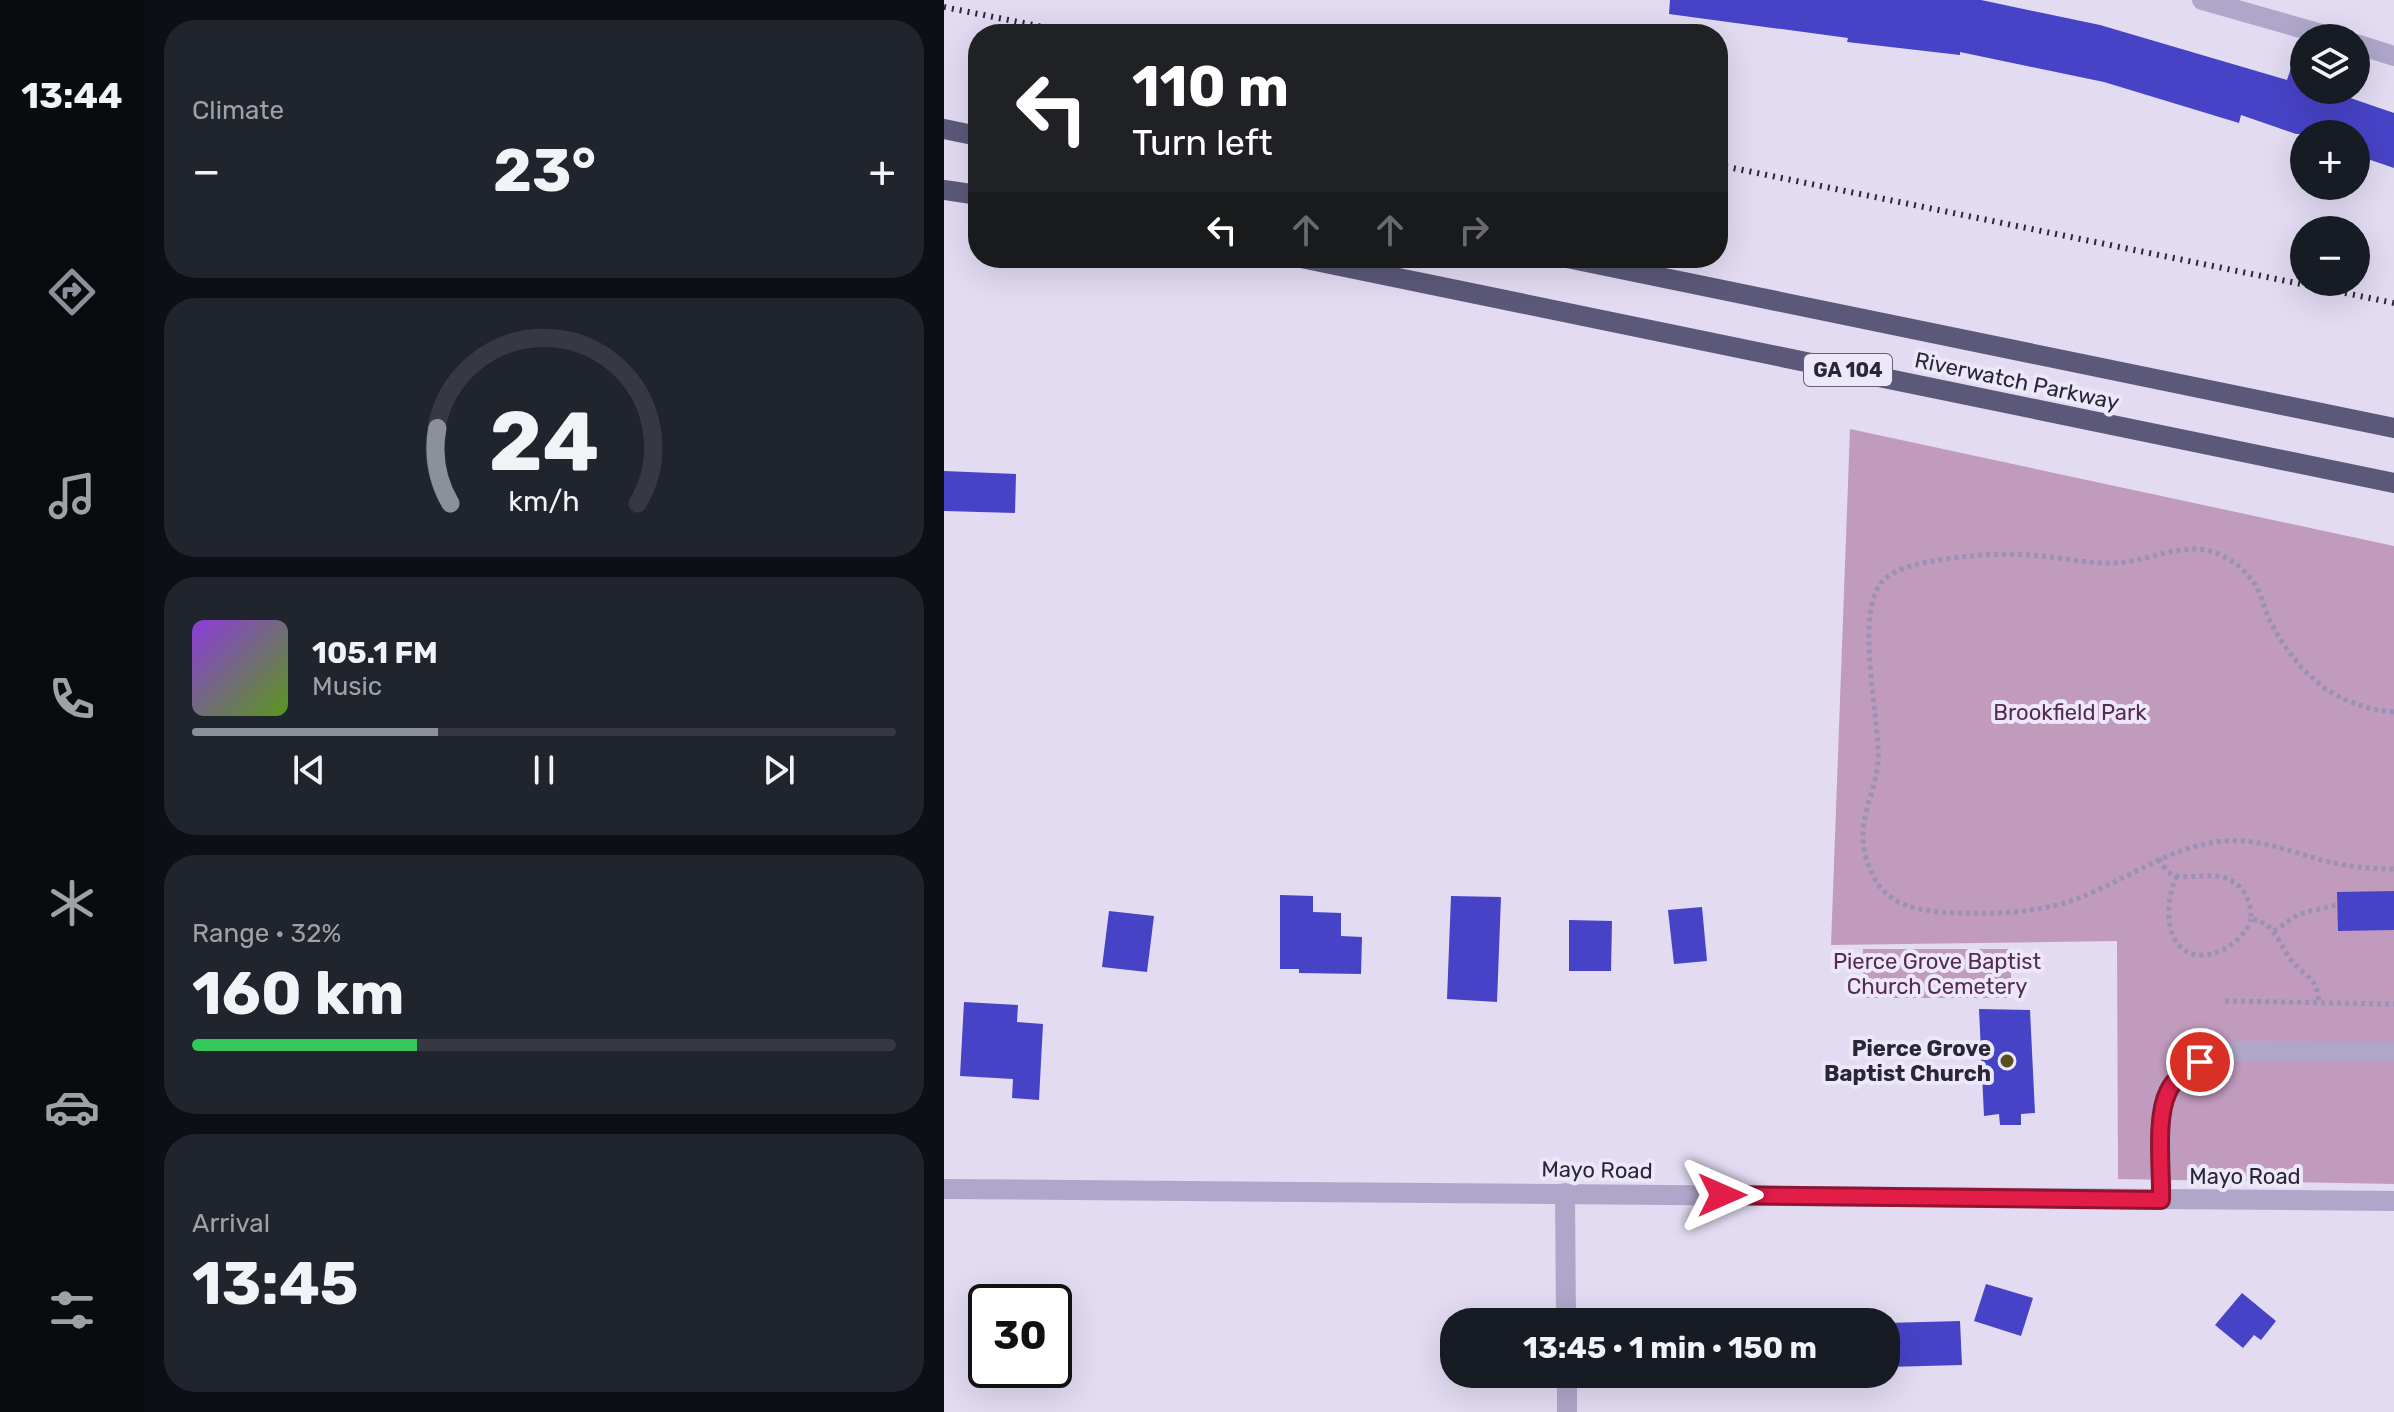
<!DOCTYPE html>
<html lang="en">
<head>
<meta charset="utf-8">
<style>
  body { margin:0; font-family:Rubik,sans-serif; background:#20242c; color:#f1f3f6; height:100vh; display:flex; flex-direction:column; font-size:30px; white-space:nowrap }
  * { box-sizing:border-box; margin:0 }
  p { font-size:26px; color:#9ea1a6 }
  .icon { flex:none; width:44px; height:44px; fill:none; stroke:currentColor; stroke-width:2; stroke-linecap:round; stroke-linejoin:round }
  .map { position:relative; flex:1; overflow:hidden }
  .sheet { display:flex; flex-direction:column; gap:20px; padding:20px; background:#0d0f14; width:800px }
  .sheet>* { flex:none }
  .banner { position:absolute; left:24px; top:24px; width:760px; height:244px; border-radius:32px; box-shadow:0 8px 32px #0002; background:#202124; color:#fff; overflow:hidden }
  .buttons { position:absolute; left:1346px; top:24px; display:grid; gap:16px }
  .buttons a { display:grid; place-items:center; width:80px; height:80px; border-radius:50%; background:#171b24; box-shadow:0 8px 32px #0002; font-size:40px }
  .speed { position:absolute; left:24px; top:1284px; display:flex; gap:16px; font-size:40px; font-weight:700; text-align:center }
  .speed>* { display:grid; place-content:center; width:104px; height:104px; border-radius:50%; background:#171b24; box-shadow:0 8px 32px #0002; line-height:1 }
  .speed .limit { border:4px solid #111; border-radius:12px; background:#fff; color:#111 }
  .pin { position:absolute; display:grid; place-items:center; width:68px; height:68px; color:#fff; margin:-34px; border:4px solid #fff; border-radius:50%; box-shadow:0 2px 8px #0007 }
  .me { position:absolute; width:88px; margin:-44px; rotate:90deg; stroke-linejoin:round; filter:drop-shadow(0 0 6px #0008) }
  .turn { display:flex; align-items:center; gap:28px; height:168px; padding:0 32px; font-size:36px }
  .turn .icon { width:104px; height:104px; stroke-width:2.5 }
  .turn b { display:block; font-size:56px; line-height:68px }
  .lanes { display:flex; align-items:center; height:76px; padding:0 32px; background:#0003; justify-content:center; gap:40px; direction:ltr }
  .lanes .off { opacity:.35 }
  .big { font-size:60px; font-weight:700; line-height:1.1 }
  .sheet .tile { flex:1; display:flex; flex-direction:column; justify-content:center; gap:12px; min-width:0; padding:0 28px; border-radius:32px; background:#20242c }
  .sheet .dial { align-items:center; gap:0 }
  .dial svg { height:208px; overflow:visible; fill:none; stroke:#363941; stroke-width:7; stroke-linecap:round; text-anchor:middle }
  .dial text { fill:#f1f3f6; stroke:none }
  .song { display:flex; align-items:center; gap:24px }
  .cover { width:96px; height:96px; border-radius:12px; background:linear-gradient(135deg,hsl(270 70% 55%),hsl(90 70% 35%)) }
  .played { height:8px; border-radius:4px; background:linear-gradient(90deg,#8c9099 35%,#363941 35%) }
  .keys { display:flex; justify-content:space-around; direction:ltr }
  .heat { display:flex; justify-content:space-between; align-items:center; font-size:44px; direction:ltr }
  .charge { height:12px; border-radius:6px; background:linear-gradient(90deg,#34c759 32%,#363941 0) }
  .trip { position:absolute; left:496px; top:1308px; width:460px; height:80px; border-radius:32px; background:#171b24; box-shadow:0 8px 32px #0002; font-weight:700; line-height:80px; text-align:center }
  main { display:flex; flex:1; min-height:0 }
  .tab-bar { display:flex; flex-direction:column; width:144px; justify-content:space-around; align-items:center; background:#090b0e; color:#9ea1a6 }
  .tab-bar .icon { width:56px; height:56px }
  .tab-bar .selected { color:#8c9099 }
  .tab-bar b { font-size:36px; color:#f1f3f6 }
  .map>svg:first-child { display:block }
  .green { fill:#c19bbd }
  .building { fill:#4743c7 }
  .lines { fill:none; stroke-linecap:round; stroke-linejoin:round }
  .path { stroke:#9991b6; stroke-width:5; stroke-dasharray:4 4; stroke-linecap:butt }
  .minor { stroke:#afa7ca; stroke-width:20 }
  .major { stroke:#5c5879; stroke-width:20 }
  .rail { stroke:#292736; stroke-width:6; stroke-dasharray:2 6; stroke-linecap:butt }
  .route-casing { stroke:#92132f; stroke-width:20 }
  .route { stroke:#e11d48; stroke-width:14 }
  .poi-dot { fill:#594f1c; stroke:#ede7fa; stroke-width:3 }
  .labels { text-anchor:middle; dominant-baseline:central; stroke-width:8; stroke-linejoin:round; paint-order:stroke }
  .shield { fill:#ede7fa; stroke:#646171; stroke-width:2 }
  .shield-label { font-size:20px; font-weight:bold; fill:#292736 }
  .street-label { font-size:22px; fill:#292736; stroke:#ede7fa }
  .park-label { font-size:22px; fill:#552b4f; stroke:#ede7fa }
  .poi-label { font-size:22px; font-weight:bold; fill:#292736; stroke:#ede7fa; text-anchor:end }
</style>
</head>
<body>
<main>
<nav class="tab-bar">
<b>13:44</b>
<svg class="icon selected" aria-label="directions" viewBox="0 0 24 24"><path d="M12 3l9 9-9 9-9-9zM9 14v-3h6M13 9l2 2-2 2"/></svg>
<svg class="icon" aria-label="music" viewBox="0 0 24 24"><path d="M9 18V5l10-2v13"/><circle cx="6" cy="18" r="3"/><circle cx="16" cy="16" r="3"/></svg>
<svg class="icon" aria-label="phone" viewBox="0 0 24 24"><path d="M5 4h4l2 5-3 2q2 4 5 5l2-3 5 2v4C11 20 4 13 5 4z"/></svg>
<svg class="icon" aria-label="climate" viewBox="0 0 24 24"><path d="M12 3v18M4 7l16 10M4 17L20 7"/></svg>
<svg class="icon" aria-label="car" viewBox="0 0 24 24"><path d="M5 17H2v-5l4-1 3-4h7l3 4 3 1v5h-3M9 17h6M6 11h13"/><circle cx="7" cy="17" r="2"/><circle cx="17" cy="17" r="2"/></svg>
<svg class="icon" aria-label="filters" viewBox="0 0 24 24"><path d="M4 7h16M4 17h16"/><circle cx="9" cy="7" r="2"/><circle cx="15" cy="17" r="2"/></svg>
</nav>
<section class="sheet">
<div class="tile"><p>Climate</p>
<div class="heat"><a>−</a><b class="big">23°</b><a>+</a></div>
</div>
<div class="tile dial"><svg viewBox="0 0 100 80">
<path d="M14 69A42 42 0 1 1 86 69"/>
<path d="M14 69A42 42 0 0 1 9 40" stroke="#8c9099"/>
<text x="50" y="56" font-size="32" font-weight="700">24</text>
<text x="50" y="72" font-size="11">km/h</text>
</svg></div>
<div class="tile">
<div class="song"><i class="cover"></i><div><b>105.1 FM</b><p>Music</p></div></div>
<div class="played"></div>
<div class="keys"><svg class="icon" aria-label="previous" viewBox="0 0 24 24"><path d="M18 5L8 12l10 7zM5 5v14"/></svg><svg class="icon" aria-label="pause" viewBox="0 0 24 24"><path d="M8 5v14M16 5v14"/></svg><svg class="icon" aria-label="next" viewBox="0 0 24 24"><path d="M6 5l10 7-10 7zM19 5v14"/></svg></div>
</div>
<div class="tile"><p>Range · 32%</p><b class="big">160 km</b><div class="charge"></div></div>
<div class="tile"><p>Arrival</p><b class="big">13:45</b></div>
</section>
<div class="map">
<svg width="1450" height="1412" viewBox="0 0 1450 1412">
  <rect width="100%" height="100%" fill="#e2dbf2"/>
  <g class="green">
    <polygon points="906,429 1450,546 1450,1184 1174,1179 1173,941 887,945"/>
    <polygon points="919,949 1067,949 1067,998 920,998"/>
  </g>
  <g class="building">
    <polygon points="726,0 1037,0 1156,25 1343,80 1356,41 1360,42 1360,90 1383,90 1450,113 1450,168 1412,155 1412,134 1352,134 1297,115 1295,123 1160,82 1016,52 1016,55 903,42 904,38 725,14"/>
    <polygon points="0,471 72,474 71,513 0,511"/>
    <polygon points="1450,891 1450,930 1394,931 1393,892"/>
    <polygon points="336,895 369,896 369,912 397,913 397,936 418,937 417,974 355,973 355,969 336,969"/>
    <polygon points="507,896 557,897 553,1002 503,999"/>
    <polygon points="758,907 763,961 730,964 724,910"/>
    <polygon points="165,911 210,916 203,972 158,967"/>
    <polygon points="625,920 668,921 667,971 625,971"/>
    <polygon points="20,1002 74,1005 73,1022 99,1024 95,1100 68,1098 69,1079 16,1076"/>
    <polygon points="1035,1009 1086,1010 1091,1113 1077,1114 1077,1125 1056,1125 1055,1114 1040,1116"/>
    <polygon points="1042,1284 1089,1298 1077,1336 1030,1321"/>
    <polygon points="1298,1293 1332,1321 1317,1340 1310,1335 1299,1348 1271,1325"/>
    <polygon points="1016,1321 1018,1365 942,1367 942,1323"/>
  </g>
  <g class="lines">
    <g class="path">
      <path d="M1450 712C1391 707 1354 674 1327 623 1320 610 1318 594 1310 583 1297 563 1271 548 1249 549 1222 550 1196 562 1170 563 1146 564 1121 558 1097 556 1061 552 1025 555 989 561 973 564 954 568 942 578 907 605 937 721 934 762 931 795 913 819 921 854 927 877 937 895 959 904 980 912 1002 913 1023 913 1055 914 1086 912 1117 904 1173 888 1219 847 1279 841 1316 838 1350 853 1385 862 1407 867 1428 869 1450 869"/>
      <path d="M1215 859C1219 865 1224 875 1233 876 1244 878 1259 875 1271 876 1294 877 1308 897 1307 919 1333 923 1334 945 1349 962 1364 979 1373 977 1375 1003"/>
      <path d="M1233 876C1221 899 1218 951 1254 955 1276 957 1301 939 1307 919"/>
      <polyline points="1330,931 1355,914 1392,905"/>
      <polyline points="1281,1001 1450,1004"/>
    </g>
    <g class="minor">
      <polyline points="1258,0 1392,38"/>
      <polyline points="1412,44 1450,56"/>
      <polyline points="0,1189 1450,1201"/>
      <polyline points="621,1193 622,1322"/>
      <polyline points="1217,1200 1218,1108 1224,1090 1235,1077 1256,1062 1285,1051 1450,1052"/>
      <polyline points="623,1412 623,1374"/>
    </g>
    <g class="major">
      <polyline points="0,129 34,136"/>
      <polyline points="0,190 34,195"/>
      <polyline points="357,258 1450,483"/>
      <polyline points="623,258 1450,428"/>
    </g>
    <g class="rail">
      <polyline points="0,7 134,34"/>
      <polyline points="774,165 1450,303"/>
    </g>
  </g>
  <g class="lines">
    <g class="route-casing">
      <path id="route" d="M778 1195 1217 1200C1218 1170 1211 1118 1224 1092 1230 1078 1244 1070 1256 1062"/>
    </g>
    <use href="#route" class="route"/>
  </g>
  <circle class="poi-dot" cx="1063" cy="1061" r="8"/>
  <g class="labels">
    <rect class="shield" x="860" y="354" width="88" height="32" rx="6"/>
    <g class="shield-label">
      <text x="904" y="370">GA 104</text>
    </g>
    <g class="street-label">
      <text transform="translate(1073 381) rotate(12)">Riverwatch Parkway</text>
      <text transform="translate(653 1170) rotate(1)">Mayo Road</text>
      <text x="1301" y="1176">Mayo Road</text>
    </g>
    <g class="park-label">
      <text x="1126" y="712">Brookfield Park</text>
      <text x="993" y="961">Pierce Grove Baptist<tspan x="993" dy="25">Church Cemetery</tspan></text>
    </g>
    <g class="poi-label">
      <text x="1047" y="1048">Pierce Grove<tspan x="1047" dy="25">Baptist Church</tspan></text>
    </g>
  </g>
</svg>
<div class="buttons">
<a><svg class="icon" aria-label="layers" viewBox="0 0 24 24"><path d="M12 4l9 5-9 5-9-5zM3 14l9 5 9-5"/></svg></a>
<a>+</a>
<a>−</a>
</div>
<div class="speed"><div class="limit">30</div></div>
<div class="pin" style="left:1256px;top:1062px;background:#d93025"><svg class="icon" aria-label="arrive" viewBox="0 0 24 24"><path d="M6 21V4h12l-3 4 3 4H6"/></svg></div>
<svg class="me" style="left:778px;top:1195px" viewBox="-20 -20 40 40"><path d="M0-17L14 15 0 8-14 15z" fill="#e11d48" stroke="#fff" stroke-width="4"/></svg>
<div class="trip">13:45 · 1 min · 150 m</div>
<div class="banner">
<div class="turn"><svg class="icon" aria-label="left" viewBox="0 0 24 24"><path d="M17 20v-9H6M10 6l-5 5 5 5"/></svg><div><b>110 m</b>Turn left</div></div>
<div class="lanes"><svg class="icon" aria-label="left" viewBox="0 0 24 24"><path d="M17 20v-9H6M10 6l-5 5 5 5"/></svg><svg class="icon off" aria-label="ahead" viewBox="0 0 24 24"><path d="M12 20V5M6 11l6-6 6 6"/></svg><svg class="icon off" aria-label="ahead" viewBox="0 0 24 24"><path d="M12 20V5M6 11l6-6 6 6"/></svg><svg class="icon off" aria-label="right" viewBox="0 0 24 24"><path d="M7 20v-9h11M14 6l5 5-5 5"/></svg></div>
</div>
</div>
</main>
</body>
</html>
